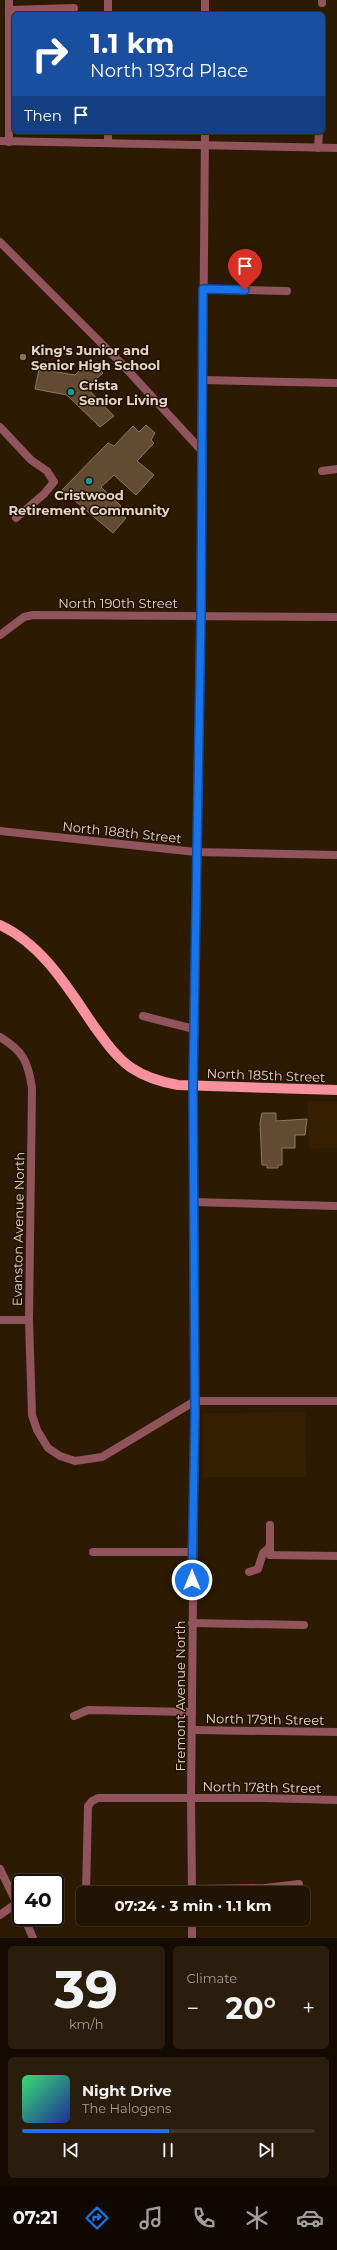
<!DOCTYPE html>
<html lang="en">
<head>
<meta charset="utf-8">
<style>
  body { margin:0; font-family:Montserrat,sans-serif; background:#2a1d0c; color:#f1f3f6; height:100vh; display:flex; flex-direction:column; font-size:15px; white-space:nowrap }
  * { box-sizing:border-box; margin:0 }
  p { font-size:13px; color:#a29e99 }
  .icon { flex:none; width:22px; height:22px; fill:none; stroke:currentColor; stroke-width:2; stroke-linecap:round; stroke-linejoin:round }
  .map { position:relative; height:1938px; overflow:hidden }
  .panel { display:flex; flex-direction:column; gap:8px; padding:8px; background:#130b01; flex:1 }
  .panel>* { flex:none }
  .hud { position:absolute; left:12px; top:12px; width:313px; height:122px; border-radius:6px; box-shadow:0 1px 3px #0004,0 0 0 1px #3f3324; background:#1a4fa0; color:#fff; overflow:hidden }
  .speed { position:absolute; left:12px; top:1874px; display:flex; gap:8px; font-size:20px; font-weight:700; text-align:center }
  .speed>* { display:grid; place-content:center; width:52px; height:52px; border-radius:50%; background:#221402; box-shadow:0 1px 3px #0004,0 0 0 1px #3f3324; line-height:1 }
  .speed .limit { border:2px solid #111; border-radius:6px; background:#fff; color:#111 }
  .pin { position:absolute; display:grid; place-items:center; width:34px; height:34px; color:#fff; margin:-41px -17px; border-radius:50% 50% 50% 0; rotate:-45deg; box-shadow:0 0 4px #0007 }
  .pin .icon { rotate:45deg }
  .me { position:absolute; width:44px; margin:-22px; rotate:0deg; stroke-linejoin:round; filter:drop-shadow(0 0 3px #0008) }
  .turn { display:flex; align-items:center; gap:14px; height:84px; padding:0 12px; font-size:18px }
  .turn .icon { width:52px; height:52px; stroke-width:2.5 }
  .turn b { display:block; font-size:28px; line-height:34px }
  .then { display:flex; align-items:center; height:38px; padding:0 12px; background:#0003; gap:8px; font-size:15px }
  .big { font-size:30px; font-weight:700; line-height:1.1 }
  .panel .card { flex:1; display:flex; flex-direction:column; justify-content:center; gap:6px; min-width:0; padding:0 14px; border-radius:6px; background:#2a1d0c }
  .panel .dial { align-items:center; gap:0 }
  .dial b { font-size:52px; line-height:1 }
  .song { display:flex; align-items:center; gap:12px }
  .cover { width:48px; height:48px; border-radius:6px; background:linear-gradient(135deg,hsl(140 70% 55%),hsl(230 70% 35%)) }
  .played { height:4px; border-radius:2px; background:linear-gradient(90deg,#1a73e8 50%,#3f3324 50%) }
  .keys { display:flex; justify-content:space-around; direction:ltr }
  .heat { display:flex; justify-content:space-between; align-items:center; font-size:22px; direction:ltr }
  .panel .tiles { flex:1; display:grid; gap:8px; grid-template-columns:1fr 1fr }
  .card:last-child { grid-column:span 2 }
  .trip { position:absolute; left:76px; top:1886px; width:234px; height:40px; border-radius:6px; background:#221402; box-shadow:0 1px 3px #0004,0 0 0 1px #3f3324; font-weight:700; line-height:40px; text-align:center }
  .menu { display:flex; height:64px; justify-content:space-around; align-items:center; background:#0e0801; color:#a29e99 }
  .menu .icon { width:28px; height:28px }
  .menu .selected { color:#1a73e8 }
  .menu b { font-size:18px; color:#f1f3f6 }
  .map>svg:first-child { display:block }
  .built { fill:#361e00 }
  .building { fill:#614b33; stroke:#8f785d }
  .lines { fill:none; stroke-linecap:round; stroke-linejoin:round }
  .minor { stroke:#91545c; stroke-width:8 }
  .major { stroke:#f7919e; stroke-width:10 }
  .route-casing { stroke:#114b97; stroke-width:10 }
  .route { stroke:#1a73e8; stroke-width:7 }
  .education-dot { fill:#8d6e63; stroke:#231100; stroke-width:1.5 }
  .culture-dot { fill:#0f9aa8; stroke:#231100; stroke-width:1.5 }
  .labels { text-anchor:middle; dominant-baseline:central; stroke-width:3; stroke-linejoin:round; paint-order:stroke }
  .poi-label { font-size:13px; font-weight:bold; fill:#e3d6c8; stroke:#231100; text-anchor:start }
  .street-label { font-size:13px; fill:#e3d6c8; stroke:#231100 }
</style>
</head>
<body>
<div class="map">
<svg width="337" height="1938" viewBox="0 0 337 1938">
  <rect width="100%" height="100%" fill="#2d1a02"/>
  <g class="built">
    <polygon points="307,1101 337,1101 337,1148 309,1149"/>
    <polygon points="305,1412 306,1477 203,1477 203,1413"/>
  </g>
  <g class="building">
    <polygon points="90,360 103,373 86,387 114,416 100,427 67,395 35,389 39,369 75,375"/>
    <polygon points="146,425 155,433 151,440 154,443 137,461 154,475 136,495 114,475 101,487 121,506 117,511 126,518 113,533 62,490 108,443 114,446 133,426 139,432"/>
    <polygon points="262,1113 276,1113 276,1121 307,1119 305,1135 295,1135 295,1148 282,1148 282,1165 278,1165 278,1168 267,1168 267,1165 262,1165 260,1123"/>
  </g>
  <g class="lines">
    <g class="minor">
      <polyline points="108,0 108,14"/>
      <polyline points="322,0 322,3"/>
      <polyline points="9,10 74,8"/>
      <polyline points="205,14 205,0"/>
      <polyline points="108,132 108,143"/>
      <polyline points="0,141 337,148"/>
      <polyline points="9,142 9,0"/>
      <polyline points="318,148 319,132"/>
      <polyline points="0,242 121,363 202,451"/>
      <polyline points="203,289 287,291"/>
      <polyline points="202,380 337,383"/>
      <polyline points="0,427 31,460 47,471 54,482 44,494 16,518"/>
      <polyline points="322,471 337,469"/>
      <polyline points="0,635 24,617 33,615 337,617"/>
      <polyline points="0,831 196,852 337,855"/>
      <polyline points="143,1016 194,1029"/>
      <path d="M0 1037C23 1051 28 1061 32 1088L29 1320 32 1415 37 1430 48 1448 60 1456 75 1461 102 1457 195 1401H337"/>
      <polyline points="194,1202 337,1206"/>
      <polyline points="0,1320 29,1320"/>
      <polyline points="270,1525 270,1555 337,1556"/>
      <polyline points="93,1552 192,1552"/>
      <polyline points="249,1572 258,1569 263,1553 270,1547"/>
      <polyline points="192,1623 304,1625"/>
      <polyline points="74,1716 88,1710 192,1712"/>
      <polyline points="192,1730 337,1732"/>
      <polyline points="0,1869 21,1912"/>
      <polyline points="192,1889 265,1888 299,1884"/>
      <polyline points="86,1893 88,1806 92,1801 98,1798 263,1798 337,1800"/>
      <polyline points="192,1893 191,1798 195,1401 193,1086 201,615 205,132"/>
      <polyline points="0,1915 17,1903"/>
      <polyline points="24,1917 33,1938"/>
      <polyline points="192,1919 192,1938"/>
    </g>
    <path class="major" d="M0 925C43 945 68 988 94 1026 105 1041 115 1056 130 1067 145 1077 160 1082 178 1085L337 1090"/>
  </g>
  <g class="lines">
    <g class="route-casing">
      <polyline id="route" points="192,1580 195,1414 193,1086 201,615 203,289 245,290"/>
    </g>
    <use href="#route" class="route"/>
  </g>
  <circle class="education-dot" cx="23" cy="357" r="4"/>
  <g class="culture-dot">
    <circle cx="71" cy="392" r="4"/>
    <circle cx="89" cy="481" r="4"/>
  </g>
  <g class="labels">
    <g class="poi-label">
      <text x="31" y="350">King's Junior and<tspan x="31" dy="15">Senior High School</tspan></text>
      <text x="79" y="385">Crista<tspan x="79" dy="15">Senior Living</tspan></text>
      <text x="89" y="495" text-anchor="middle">Cristwood<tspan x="89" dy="15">Retirement Community</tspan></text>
    </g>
    <g class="street-label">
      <text x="118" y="603">North 190th Street</text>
      <text transform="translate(122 832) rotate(6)">North 188th Street</text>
      <text transform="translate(266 1075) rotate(2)">North 185th Street</text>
      <text transform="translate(18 1229) rotate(-89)">Evanston Avenue North</text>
      <text transform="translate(180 1696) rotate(-90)">Fremont Avenue North</text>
      <text transform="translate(265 1719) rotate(1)">North 179th Street</text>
      <text transform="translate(262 1787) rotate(1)">North 178th Street</text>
    </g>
  </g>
</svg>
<div class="speed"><div class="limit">40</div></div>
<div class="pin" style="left:245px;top:290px;background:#d93025"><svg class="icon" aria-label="arrive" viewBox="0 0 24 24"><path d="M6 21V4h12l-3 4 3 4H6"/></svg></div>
<svg class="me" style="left:192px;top:1580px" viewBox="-20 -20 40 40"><circle r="17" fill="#1a73e8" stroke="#fff" stroke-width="3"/><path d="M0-11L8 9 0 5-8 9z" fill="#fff"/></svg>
<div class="trip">07:24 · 3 min · 1.1 km</div>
<div class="hud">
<div class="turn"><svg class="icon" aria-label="right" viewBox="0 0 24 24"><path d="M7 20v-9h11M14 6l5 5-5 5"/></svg><div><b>1.1 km</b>North 193rd Place</div></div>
<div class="then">Then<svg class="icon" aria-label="arrive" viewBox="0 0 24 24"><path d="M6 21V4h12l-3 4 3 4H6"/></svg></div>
</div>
</div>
<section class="panel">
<div class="tiles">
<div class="card dial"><b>39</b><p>km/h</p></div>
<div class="card"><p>Climate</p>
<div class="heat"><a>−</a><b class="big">20°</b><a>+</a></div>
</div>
<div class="card">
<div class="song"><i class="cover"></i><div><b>Night Drive</b><p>The Halogens</p></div></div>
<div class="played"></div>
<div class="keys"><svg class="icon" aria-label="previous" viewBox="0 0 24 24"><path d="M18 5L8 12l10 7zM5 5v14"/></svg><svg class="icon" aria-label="pause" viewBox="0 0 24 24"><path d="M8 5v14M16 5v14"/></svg><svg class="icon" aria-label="next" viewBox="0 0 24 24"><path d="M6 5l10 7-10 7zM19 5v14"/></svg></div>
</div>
</div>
</section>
<nav class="menu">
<b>07:21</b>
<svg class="icon selected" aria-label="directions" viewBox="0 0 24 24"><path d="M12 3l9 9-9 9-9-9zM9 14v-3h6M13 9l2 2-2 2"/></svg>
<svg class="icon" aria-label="music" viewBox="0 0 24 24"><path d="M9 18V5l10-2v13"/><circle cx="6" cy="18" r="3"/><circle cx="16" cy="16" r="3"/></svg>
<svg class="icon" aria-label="phone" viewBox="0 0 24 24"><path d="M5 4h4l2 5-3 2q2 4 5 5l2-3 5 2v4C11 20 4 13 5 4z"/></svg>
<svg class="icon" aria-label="climate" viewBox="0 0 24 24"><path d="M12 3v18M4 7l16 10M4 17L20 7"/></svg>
<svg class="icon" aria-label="car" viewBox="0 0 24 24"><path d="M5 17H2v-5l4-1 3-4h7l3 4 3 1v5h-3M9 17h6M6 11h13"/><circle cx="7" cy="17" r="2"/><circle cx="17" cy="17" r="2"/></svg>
</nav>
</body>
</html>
